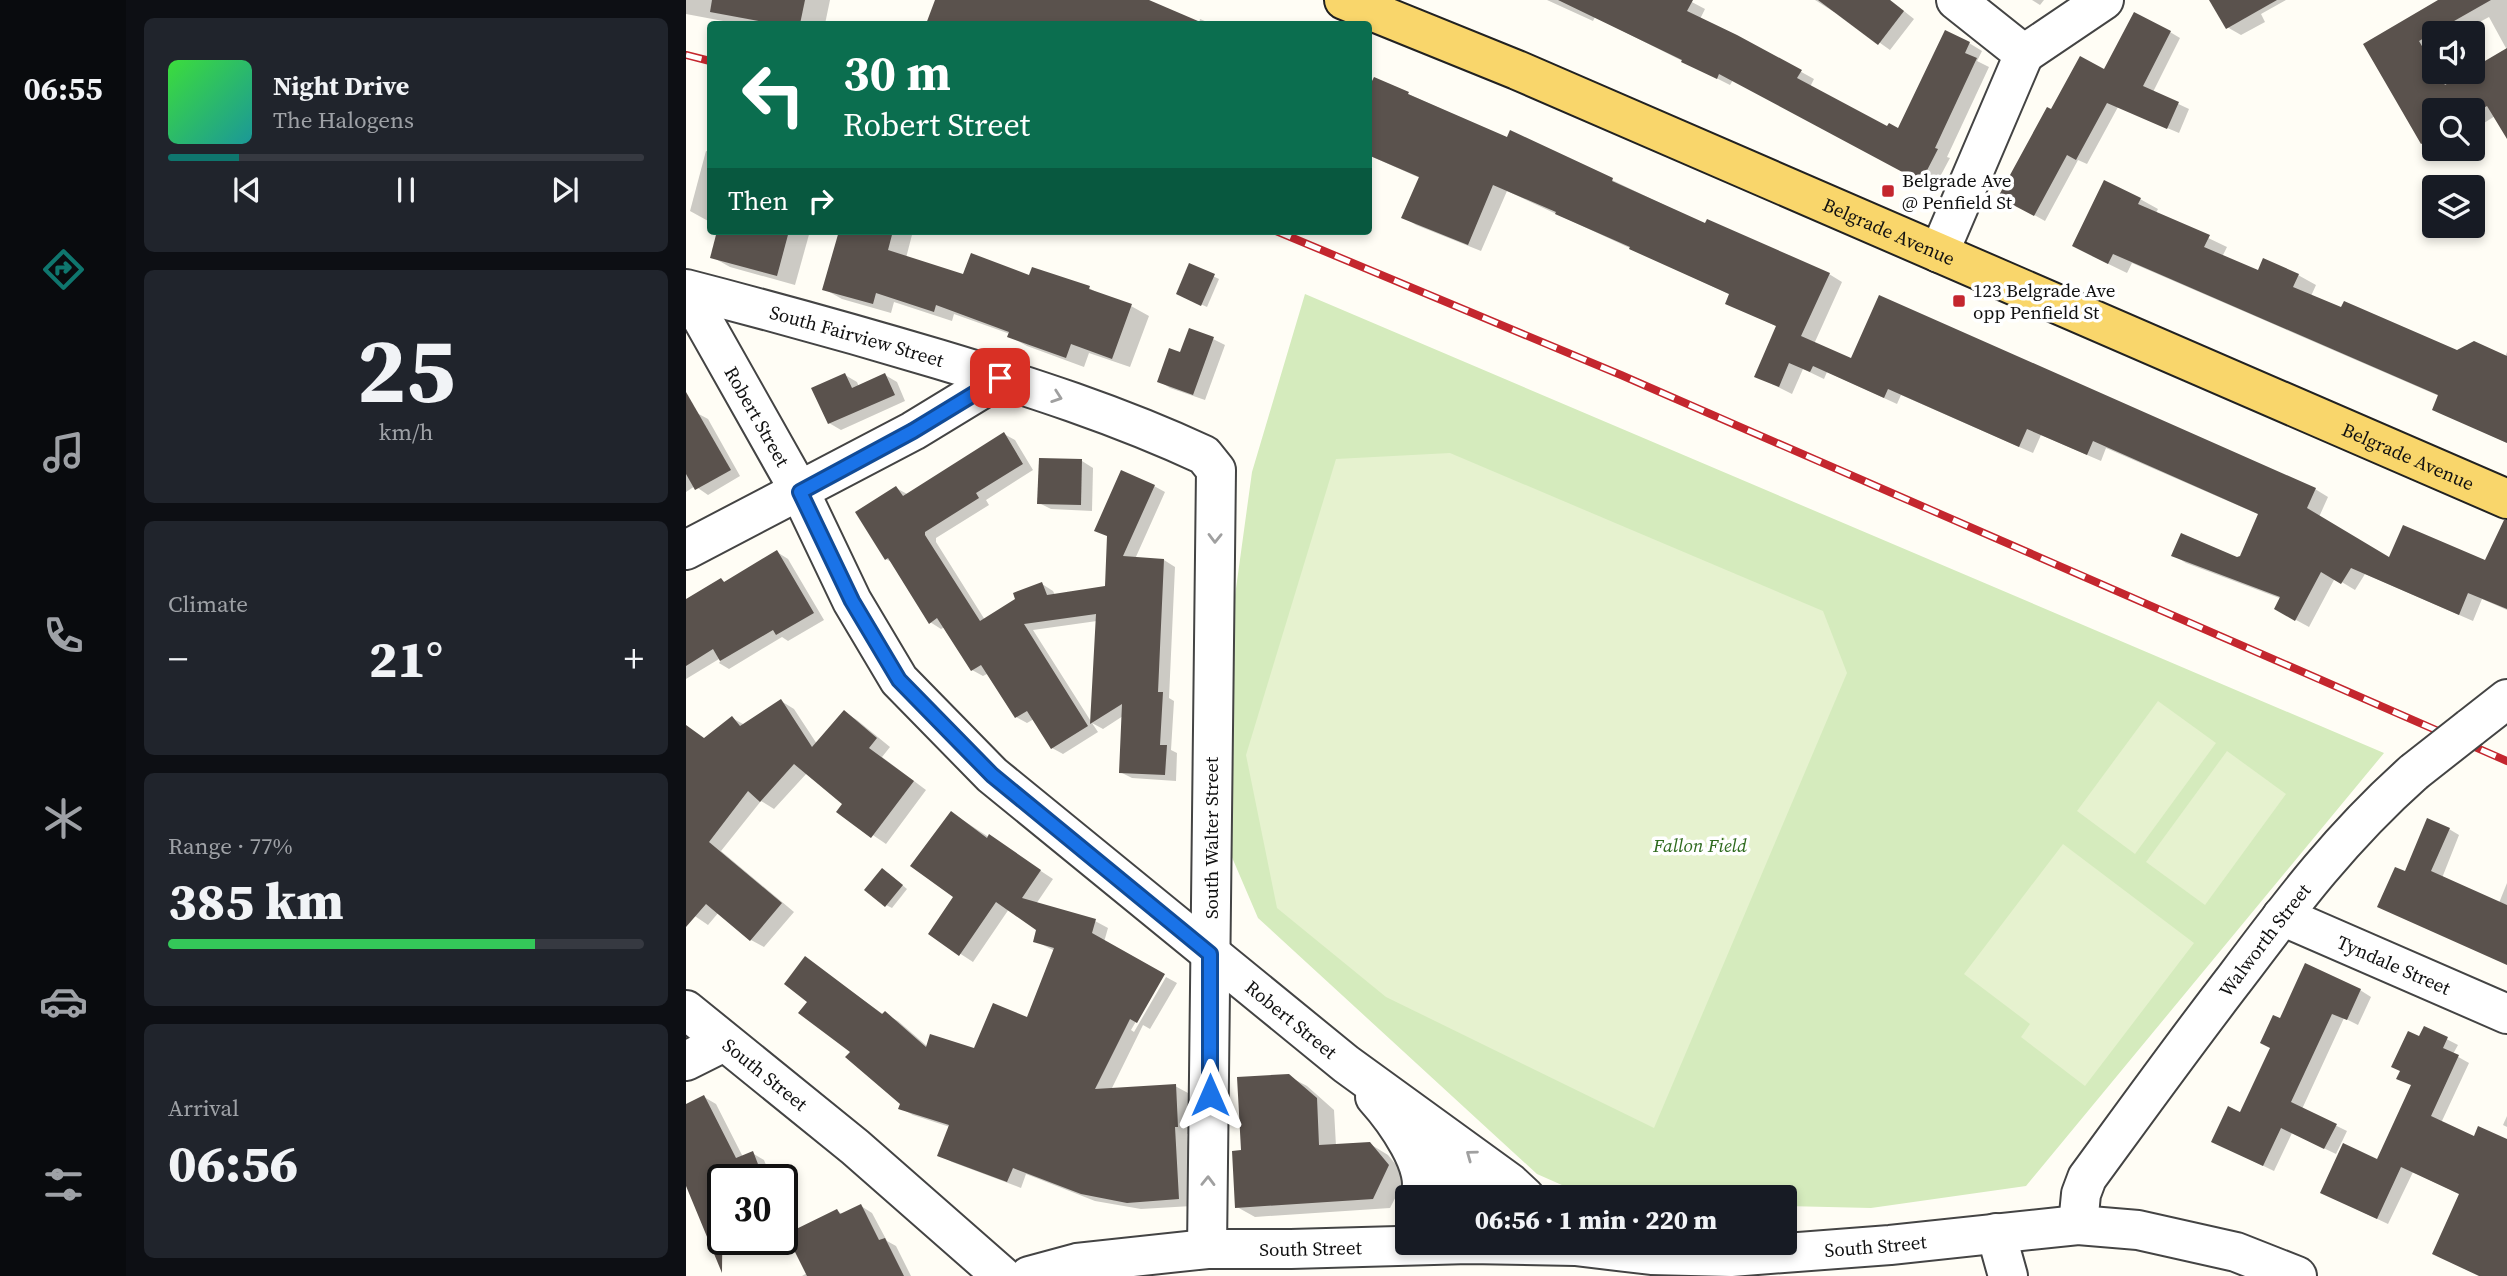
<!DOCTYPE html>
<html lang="en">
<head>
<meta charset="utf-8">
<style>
  body { margin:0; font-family:"Source Serif 4",serif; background:#20242c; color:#f1f3f6; height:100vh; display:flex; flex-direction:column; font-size:26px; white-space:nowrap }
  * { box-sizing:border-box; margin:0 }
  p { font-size:23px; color:#9ea1a6 }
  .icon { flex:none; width:38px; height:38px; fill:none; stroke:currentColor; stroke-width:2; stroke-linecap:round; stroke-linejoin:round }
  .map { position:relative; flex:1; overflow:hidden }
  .details { display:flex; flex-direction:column; gap:18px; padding:18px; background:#0d0f14; width:560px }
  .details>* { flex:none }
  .hud { position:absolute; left:21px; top:21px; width:665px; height:214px; border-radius:7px; box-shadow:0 4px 10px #0003; background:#0b6e4f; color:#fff; overflow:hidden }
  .fabs { position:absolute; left:1736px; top:21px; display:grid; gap:14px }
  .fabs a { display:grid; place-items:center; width:63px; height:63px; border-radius:7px; background:#171b24; box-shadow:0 4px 10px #0003; font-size:35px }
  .speed { position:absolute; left:21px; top:1164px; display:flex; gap:14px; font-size:35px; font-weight:700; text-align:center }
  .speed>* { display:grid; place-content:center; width:91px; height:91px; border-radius:50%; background:#171b24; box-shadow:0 4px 10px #0003; line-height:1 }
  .speed .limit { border:4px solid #111; border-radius:10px; background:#fff; color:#111 }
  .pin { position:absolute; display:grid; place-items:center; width:60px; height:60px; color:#fff; margin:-30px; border-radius:14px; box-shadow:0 4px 10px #0006 }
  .me { position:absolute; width:77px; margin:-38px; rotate:0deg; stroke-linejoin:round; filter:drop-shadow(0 0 5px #0008) }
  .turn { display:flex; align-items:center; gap:24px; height:147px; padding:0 21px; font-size:32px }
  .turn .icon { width:91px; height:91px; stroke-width:2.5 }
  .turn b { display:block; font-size:49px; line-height:60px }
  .then { display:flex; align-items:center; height:66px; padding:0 21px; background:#0003; gap:14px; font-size:26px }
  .big { font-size:52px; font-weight:800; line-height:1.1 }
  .details .card { flex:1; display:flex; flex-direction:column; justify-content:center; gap:10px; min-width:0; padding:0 24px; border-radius:10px; background:#20242c }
  .details .dial { align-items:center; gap:0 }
  .dial b { font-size:91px; line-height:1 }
  .song { display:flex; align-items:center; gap:21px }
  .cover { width:84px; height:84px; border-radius:10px; background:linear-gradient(135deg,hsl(120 70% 55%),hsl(180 70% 35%)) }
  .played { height:7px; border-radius:4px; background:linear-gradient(90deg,#0f766e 15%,#363941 15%) }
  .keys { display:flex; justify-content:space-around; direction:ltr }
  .heat { display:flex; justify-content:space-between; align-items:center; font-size:38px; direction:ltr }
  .charge { height:10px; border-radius:5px; background:linear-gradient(90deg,#34c759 77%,#363941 0) }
  .trip { position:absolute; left:709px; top:1185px; width:402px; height:70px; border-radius:7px; background:#171b24; box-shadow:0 4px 10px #0003; font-weight:800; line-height:70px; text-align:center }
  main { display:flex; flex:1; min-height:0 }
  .tabs { display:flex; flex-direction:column; width:126px; justify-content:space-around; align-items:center; background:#090b0e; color:#9ea1a6 }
  .tabs .icon { width:49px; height:49px }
  .tabs .selected { color:#0f766e }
  .tabs b { font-size:32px; color:#f1f3f6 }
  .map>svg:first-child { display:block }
  .green { fill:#d5ebbd }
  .pitch { fill:#e6f2cf }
  .shadow { fill:#0003; fill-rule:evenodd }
  .building { fill:#5a524d }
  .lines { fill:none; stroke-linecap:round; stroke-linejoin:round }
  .minor-casing { stroke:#444; stroke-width:42 }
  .major-casing { stroke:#222; stroke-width:42 }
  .minor { stroke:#fff; stroke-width:38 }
  .major { stroke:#f9d66b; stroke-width:38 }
  .rail-casing { stroke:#c4262e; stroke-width:8 }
  .rail { stroke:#fff; stroke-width:5; stroke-dasharray:16; stroke-linecap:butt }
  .minor-bridge-casing { stroke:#444; stroke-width:42; stroke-linecap:butt }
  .minor-bridge { stroke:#fff; stroke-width:38 }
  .oneway { stroke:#a0a0a0 }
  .route-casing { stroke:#114b97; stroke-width:18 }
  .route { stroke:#1a73e8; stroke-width:12 }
  .poi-dot { fill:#c4262e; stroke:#fff; stroke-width:2.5 }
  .labels { text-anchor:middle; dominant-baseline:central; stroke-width:7; stroke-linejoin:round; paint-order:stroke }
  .poi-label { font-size:19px; fill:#111; stroke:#fff; text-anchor:start }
  .street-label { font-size:19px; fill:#111; stroke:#fff }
  .park-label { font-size:19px; font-style:italic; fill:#2f6b1f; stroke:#fff }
</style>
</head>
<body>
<main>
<nav class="tabs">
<b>06:55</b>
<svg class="icon selected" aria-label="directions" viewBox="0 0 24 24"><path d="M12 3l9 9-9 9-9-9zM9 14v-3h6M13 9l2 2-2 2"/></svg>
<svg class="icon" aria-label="music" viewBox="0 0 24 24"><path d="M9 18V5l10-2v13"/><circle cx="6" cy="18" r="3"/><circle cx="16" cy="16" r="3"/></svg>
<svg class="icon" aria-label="phone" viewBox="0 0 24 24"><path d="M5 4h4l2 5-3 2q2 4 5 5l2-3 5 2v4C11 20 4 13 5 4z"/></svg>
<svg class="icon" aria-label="climate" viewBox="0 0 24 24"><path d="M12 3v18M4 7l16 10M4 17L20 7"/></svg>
<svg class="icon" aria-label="car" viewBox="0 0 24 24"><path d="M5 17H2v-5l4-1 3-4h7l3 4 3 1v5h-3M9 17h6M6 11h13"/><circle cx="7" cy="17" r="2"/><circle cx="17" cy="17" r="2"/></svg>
<svg class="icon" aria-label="filters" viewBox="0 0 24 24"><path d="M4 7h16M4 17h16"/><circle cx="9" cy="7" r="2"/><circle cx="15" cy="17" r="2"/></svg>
</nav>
<section class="details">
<div class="card">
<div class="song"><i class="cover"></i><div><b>Night Drive</b><p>The Halogens</p></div></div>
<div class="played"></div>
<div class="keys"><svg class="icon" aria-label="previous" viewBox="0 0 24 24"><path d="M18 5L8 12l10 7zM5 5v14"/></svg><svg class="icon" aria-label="pause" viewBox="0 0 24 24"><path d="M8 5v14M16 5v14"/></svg><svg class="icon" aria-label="next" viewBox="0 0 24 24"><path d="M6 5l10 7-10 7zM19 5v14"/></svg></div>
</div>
<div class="card dial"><b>25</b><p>km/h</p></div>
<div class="card"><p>Climate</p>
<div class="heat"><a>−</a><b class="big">21°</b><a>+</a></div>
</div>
<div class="card"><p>Range · 77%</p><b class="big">385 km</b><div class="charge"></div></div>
<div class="card"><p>Arrival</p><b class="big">06:56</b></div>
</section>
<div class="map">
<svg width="1821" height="1276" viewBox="0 0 1821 1276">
  <rect width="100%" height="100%" fill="#fffdf5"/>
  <polygon class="green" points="619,294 1698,753 1340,1186 1185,1208 1099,1206 1099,1197 903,1197 851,1174 572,918 527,813 541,654 566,472"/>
  <g class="pitch">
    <polygon points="764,453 1137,611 1161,673 968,1128 700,997 591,908 560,755 650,459"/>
    <polygon points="1472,701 1530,743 1449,854 1391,811"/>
    <polygon points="1541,751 1600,794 1519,905 1460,862"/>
    <polygon points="1377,844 1508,943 1399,1086 1335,1037 1344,1024 1278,974"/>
  </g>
  <g class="shadow">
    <polygon points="0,0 144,0 139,24 53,24 0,14"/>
    <polygon points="251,0 438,0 513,24 514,19 526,24 242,24"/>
    <polygon points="861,0 1002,0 1019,9 1014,19 1051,36 1128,79 1124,87 1202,128 1213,131 1283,43 1296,51 1291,61 1303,67 1261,157 1264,158 1248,188 1047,80 1044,85 909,17 907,21"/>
    <polygon points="1129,0 1204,0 1228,19 1204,50 1149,11 1148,12"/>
    <polygon points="1346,0 1358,0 1354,5"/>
    <polygon points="1526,0 1600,0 1575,14 1579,22 1555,35 1541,27"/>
    <path d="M1756 0H1821V135L1809 116 1787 130V110H1748V149H1754L1750 151 1736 143 1679 44ZM1803 17 1821 50 1766 83 1759 72H1748V53L1746 49 1748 48V33H1773Z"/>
    <polygon points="1484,32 1494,38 1467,92 1503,109 1493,133 1432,107 1401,164 1392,160 1359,221 1314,196 1365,111 1419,71"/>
    <polygon points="689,79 822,139 926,180 1020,225 1143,274 1156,282 1128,344 1166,360 1629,489 1642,497 1633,517 1704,559 1800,563 1821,558 1821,610 1796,599 1787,621 1679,574 1669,590 1649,578 1623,627 1590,609 1596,599 1500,563 1487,555 1551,559 1555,557 1574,515 1420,448 1415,461 1355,435 1347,453 1215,395 1211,404 1141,372 1138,379 1117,369 1106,394 1070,376 1092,327 1041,303 1045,295 821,191 795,251 730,225 717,217 734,178 682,155 682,82 687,84"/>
    <polygon points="20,151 24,152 24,222 4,211"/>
    <polygon points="1454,199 1472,209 1470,213 1541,247 1536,257 1572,272 1612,275 1630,285 1625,296 1771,352 1819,357 1821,352 1821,443 1748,409 1753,396 1446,263 1441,273 1406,256"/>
    <polygon points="33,231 124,231 109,285 44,267 26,257"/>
    <polygon points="154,231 227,231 220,258 278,276 344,277 347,269 403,288 417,296 445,306 463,316 444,367 403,353 398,367 341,346 323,336 324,334 268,314 266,321 208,302 205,313 156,299 138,289"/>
    <polygon points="504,265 533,279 521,307 497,296"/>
    <polygon points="527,339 539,345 519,400 484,388 473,381 495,354"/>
    <polygon points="159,375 171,382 173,387 199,375 211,382 219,401 155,430 143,423"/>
    <polygon points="11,413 22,419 54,476 22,495 9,486 0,492 0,419"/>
    <path d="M318 434 329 440 347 470 300 500 303 505 250 538V542L299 620 356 584 367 591 369 595 420 588 423 537 411 530 468 486 479 492 449 559 478 560 489 567 483 698 488 701 485 750 491 753 490 781 446 778 434 772 437 716 417 729 406 723 412 732 377 754 366 748 348 719 341 723 330 717 303 673 297 676 286 670 259 627 255 629 244 622 207 563 200 559 210 488 223 495ZM411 621 406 723 347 630Z"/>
    <polygon points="396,461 407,468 406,511 365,509 353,503"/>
    <polygon points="91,552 102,559 138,620 102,641 96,637 43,669 33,663 38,656 0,679 0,607 35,580 40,583"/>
    <polygon points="95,701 108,709 131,744 158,712 171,720 204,747 196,757 240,790 200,844 153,812 159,804 121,773 88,809 75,801 35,851 108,912 78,947 65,940 33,912 22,925 0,910 0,766 46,718 59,725"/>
    <polygon points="266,813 367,879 350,904 409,921 422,928 418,942 477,975 445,1030 448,1032 480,977 491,983 464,1029 457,1025 425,1090 489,1086 502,1093 504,1134 501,1134 506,1206 455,1209 409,1201 340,1174 335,1188 266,1162 253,1155 264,1127 227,1115 214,1108 216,1104 166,1052 123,1001 119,958 198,1015 199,1014 212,1021 242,1047 289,1050 342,1019 369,951 349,941 352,929 323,909 287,962 244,934 269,897"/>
    <polygon points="1763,829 1773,835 1756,878 1813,903 1821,883 1821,965 1720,873"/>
    <polygon points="202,873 221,889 206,908 200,905"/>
    <polygon points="1674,990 1685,997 1672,1025 1658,1018 1616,1109 1661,1131 1650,1154 1606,1133 1588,1171 1538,1147 1585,1049 1594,1020"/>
    <polygon points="1739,1028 1772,1045 1767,1054 1783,1063 1755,1123 1788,1138 1821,1142 1821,1276 1795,1276 1775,1195 1727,1172 1702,1224 1647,1198 1692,1161 1727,1086 1734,1038"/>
    <polygon points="602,1076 621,1086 648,1110 650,1146 684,1144 702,1155 720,1177 704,1208 569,1217 551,1207 557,1152"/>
    <polygon points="18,1097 30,1104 57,1157 66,1153 78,1160 86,1180 37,1180 37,1239 33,1240 0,1182 0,1106"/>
    <polygon points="1821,1116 1821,1127 1817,1125"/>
    <polygon points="175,1206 186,1213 201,1241 210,1246 225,1276 116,1276 121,1273 151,1211 158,1215"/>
  </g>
  <g class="building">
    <polygon points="26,0 119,0 114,24 89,24 24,12"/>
    <polygon points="249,0 463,0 519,24 240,24"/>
    <polygon points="872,0 1007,0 1001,11 1051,35 1116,70 1111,78 1201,126 1203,123 1212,128 1259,30 1284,42 1279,53 1291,58 1249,148 1252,149 1235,182 1033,74 1031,79 995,62 996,60"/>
    <polygon points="1132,0 1204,0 1218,11 1192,45"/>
    <polygon points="1523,0 1591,0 1540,29"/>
    <polygon points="1752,0 1805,0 1733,41 1748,67 1748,72 1751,72 1759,85 1781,72 1787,72 1787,68 1821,48 1821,139 1801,106 1787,114 1787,110 1748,110 1748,137 1735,144 1677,44"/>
    <polygon points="1448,12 1485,31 1457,86 1493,102 1481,129 1421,103 1390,160 1381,155 1348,216 1312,197 1361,107 1365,109 1394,56 1418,69"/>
    <polygon points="688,77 723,92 722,94 821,137 824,130 927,178 926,181 1019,223 1021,219 1144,273 1115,336 1165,358 1193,295 1630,488 1621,508 1703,557 1717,525 1799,560 1818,520 1821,520 1821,609 1782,593 1773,615 1665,568 1655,584 1635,572 1609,621 1588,609 1594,597 1485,556 1495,533 1551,557 1554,556 1572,514 1407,441 1401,455 1341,429 1333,447 1202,389 1198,398 1127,366 1124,372 1103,363 1093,387 1068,377 1090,326 1039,304 1043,294 943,249 944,247 869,214 870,212 807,185 782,245 715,218 733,177 682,155 682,89"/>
    <polygon points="1418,180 1455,198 1452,204 1524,235 1518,247 1572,270 1577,258 1613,274 1607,287 1655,307 1658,301 1771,350 1788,341 1821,356 1821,443 1746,410 1752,395 1427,254 1422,264 1386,246"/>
    <polygon points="31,231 103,231 91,276 24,258"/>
    <polygon points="153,231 207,231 202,250 277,274 285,253 343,275 346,267 404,286 403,289 446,304 426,359 385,344 380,358 321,337 323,332 250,305 248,312 190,293 187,304 136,290"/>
    <polygon points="503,263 529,274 515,306 490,294"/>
    <polygon points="503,328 528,337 507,395 471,382 483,348 494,352"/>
    <polygon points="159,373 166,388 199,373 209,395 142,424 125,388"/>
    <polygon points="0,392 45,470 9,490 0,474"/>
    <polygon points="318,432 337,464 290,493 293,498 239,532 239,535 294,621 329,599 327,593 356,582 361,595 419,586 421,536 408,531 435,470 469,485 437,556 478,559 472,692 477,692 474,745 481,745 479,775 433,773 436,704 404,724 410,614 338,624 402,726 365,749 341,711 329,718 295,665 285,671 251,618 243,624 202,558 199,560 169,512 210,486 217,496"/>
    <polygon points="353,458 396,459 395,505 351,504"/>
    <polygon points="91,550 128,613 90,635 87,630 34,661 27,649 0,666 0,599 35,578 38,582"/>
    <polygon points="95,699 126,747 158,710 191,738 183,748 228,781 185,838 150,812 156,804 108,764 74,802 62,791 23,842 96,903 64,941 20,904 0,927 0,725 18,738 46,716 54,726"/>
    <polygon points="265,811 301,838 303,834 355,870 336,898 410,919 406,933 479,974 451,1023 444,1019 409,1089 490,1084 492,1127 489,1127 493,1199 441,1203 395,1194 327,1168 321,1182 251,1156 263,1125 212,1109 214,1104 159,1057 164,1052 112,1013 121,1002 98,984 119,956 196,1014 199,1011 240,1047 244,1034 288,1048 307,1003 341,1017 368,948 347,942 350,930 310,902 273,956 242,934 267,897 224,866"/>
    <polygon points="1741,818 1764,828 1745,871 1821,905 1821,965 1691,907 1709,867 1719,871"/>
    <polygon points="196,868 217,885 199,907 178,890"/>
    <polygon points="1619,963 1675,989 1661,1020 1646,1014 1605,1102 1651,1124 1638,1149 1595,1128 1577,1166 1525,1142 1542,1106 1554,1112 1584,1048 1574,1043 1587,1015 1594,1018"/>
    <polygon points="1738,1026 1762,1037 1757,1048 1773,1055 1745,1116 1788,1136 1792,1126 1821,1139 1821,1276 1793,1276 1746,1254 1773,1194 1715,1167 1691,1219 1634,1193 1657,1143 1691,1159 1725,1085 1710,1079 1714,1071 1705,1067 1722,1031 1733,1036"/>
    <polygon points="603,1074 631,1098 633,1145 684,1142 703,1165 687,1199 549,1208 546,1151 555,1150 551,1077"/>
    <polygon points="18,1095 50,1158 67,1151 78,1180 37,1180 36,1273 0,1186 0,1104"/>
    <polygon points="175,1204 193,1240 199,1238 218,1276 121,1276 100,1234 151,1209 154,1214"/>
  </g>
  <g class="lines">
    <g class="minor-casing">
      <g id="minor">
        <polyline points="1338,54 1418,0"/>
        <polyline points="1253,253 1338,54 1270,0"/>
        <path id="s1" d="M0 289C85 311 168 334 252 359 342 386 432 415 518 455L530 470 521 1249"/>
        <path id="s2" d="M0 290 114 492 166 601 213 680 306 775 660 1064 824 1183 839 1197"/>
        <polyline points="0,550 227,431 314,378"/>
        <polyline points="1784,728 1821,699"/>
        <path id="s3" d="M1596 916 1821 1014"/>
        <path id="s4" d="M0 1010 169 1147 316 1276"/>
        <polyline points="0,1061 38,1042"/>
        <path d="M689 1097C707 1117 747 1170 733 1197"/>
        <polyline points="727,1138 782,1197"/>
        <path id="s5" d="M1392 1225 1395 1194 1401 1178C1450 1111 1499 1043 1550 977 1607 901 1656 836 1728 772"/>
        <polyline points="1310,1233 1322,1276"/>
        <path id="s6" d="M343 1276 391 1263 521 1249H605L783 1244 889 1246 965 1255 1045 1257 1204 1245 1392 1225 1452 1230 1550 1252 1611 1276"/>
      </g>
    </g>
    <g class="major-casing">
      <g id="major">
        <path id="s7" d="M658 0 831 70 1821 499"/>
      </g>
    </g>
    <use href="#minor" class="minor"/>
    <use href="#major" class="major"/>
    <g class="rail-casing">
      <g id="rail">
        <polyline points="0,55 24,61"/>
        <polyline points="590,231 935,375 1821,761"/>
      </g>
    </g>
    <use href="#rail" class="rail"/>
    <g class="minor-bridge-casing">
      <polyline id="minor-bridge" points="1728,772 1784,728"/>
    </g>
    <use href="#minor-bridge" class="minor-bridge"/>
  </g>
  <defs><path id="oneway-chevron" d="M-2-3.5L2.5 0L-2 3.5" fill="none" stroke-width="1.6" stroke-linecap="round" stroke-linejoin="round" transform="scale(1.75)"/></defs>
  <g class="oneway">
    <use href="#oneway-chevron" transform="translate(371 397) rotate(19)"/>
    <use href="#oneway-chevron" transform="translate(529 538) rotate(91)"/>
    <use href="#oneway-chevron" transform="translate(785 1155) rotate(-144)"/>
    <use href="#oneway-chevron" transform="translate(522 1181) rotate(-89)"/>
  </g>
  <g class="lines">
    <g class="route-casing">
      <polyline id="route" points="314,378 227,431 114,492 166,601 213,680 306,775 524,954 524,1095"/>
    </g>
    <use href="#route" class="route"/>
  </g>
  <g class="poi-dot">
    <rect x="1195" y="184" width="14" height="14" rx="3.5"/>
    <rect x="1266" y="294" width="14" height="14" rx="3.5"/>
  </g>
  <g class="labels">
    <g class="poi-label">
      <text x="1216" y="180">Belgrade Ave<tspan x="1216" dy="22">@ Penfield St</tspan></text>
      <text x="1287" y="290">123 Belgrade Ave<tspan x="1287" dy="22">opp Penfield St</tspan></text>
    </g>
    <g class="street-label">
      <text stroke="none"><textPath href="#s7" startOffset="592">Belgrade Avenue</textPath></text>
      <text stroke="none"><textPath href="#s1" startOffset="177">South Fairview Street</textPath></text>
      <text stroke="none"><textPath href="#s2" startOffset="145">Robert Street</textPath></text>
      <text stroke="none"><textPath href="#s7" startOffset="1158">Belgrade Avenue</textPath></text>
      <text transform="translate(525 838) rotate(-90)">South Walter Street</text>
      <text stroke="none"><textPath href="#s5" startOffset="345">Walworth Street</textPath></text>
      <text stroke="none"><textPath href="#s3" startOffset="122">Tyndale Street</textPath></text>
      <text stroke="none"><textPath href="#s2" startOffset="964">Robert Street</textPath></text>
      <text stroke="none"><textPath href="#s4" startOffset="102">South Street</textPath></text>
      <text stroke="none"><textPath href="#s6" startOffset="850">South Street</textPath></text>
      <text stroke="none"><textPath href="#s6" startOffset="284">South Street</textPath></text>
    </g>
    <g class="park-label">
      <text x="1014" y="845">Fallon Field</text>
    </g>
  </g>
</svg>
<div class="fabs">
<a><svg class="icon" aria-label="sound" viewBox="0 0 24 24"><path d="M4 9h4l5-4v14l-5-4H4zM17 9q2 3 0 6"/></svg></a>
<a><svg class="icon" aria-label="search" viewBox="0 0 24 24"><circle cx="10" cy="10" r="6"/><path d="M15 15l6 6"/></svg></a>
<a><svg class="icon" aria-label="layers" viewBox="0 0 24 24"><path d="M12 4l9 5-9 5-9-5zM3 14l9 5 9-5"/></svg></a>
</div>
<div class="speed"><div class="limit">30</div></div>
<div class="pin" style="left:314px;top:378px;background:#d93025"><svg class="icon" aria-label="arrive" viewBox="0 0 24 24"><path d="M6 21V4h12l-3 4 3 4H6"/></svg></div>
<svg class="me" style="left:524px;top:1095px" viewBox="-20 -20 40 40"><path d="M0-17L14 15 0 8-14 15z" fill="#1a73e8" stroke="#fff" stroke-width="4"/></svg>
<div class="trip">06:56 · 1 min · 220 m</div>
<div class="hud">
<div class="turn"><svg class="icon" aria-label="left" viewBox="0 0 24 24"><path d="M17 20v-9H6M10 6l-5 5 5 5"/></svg><div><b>30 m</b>Robert Street</div></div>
<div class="then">Then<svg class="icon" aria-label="right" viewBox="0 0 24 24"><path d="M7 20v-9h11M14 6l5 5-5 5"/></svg></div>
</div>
</div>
</main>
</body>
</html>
